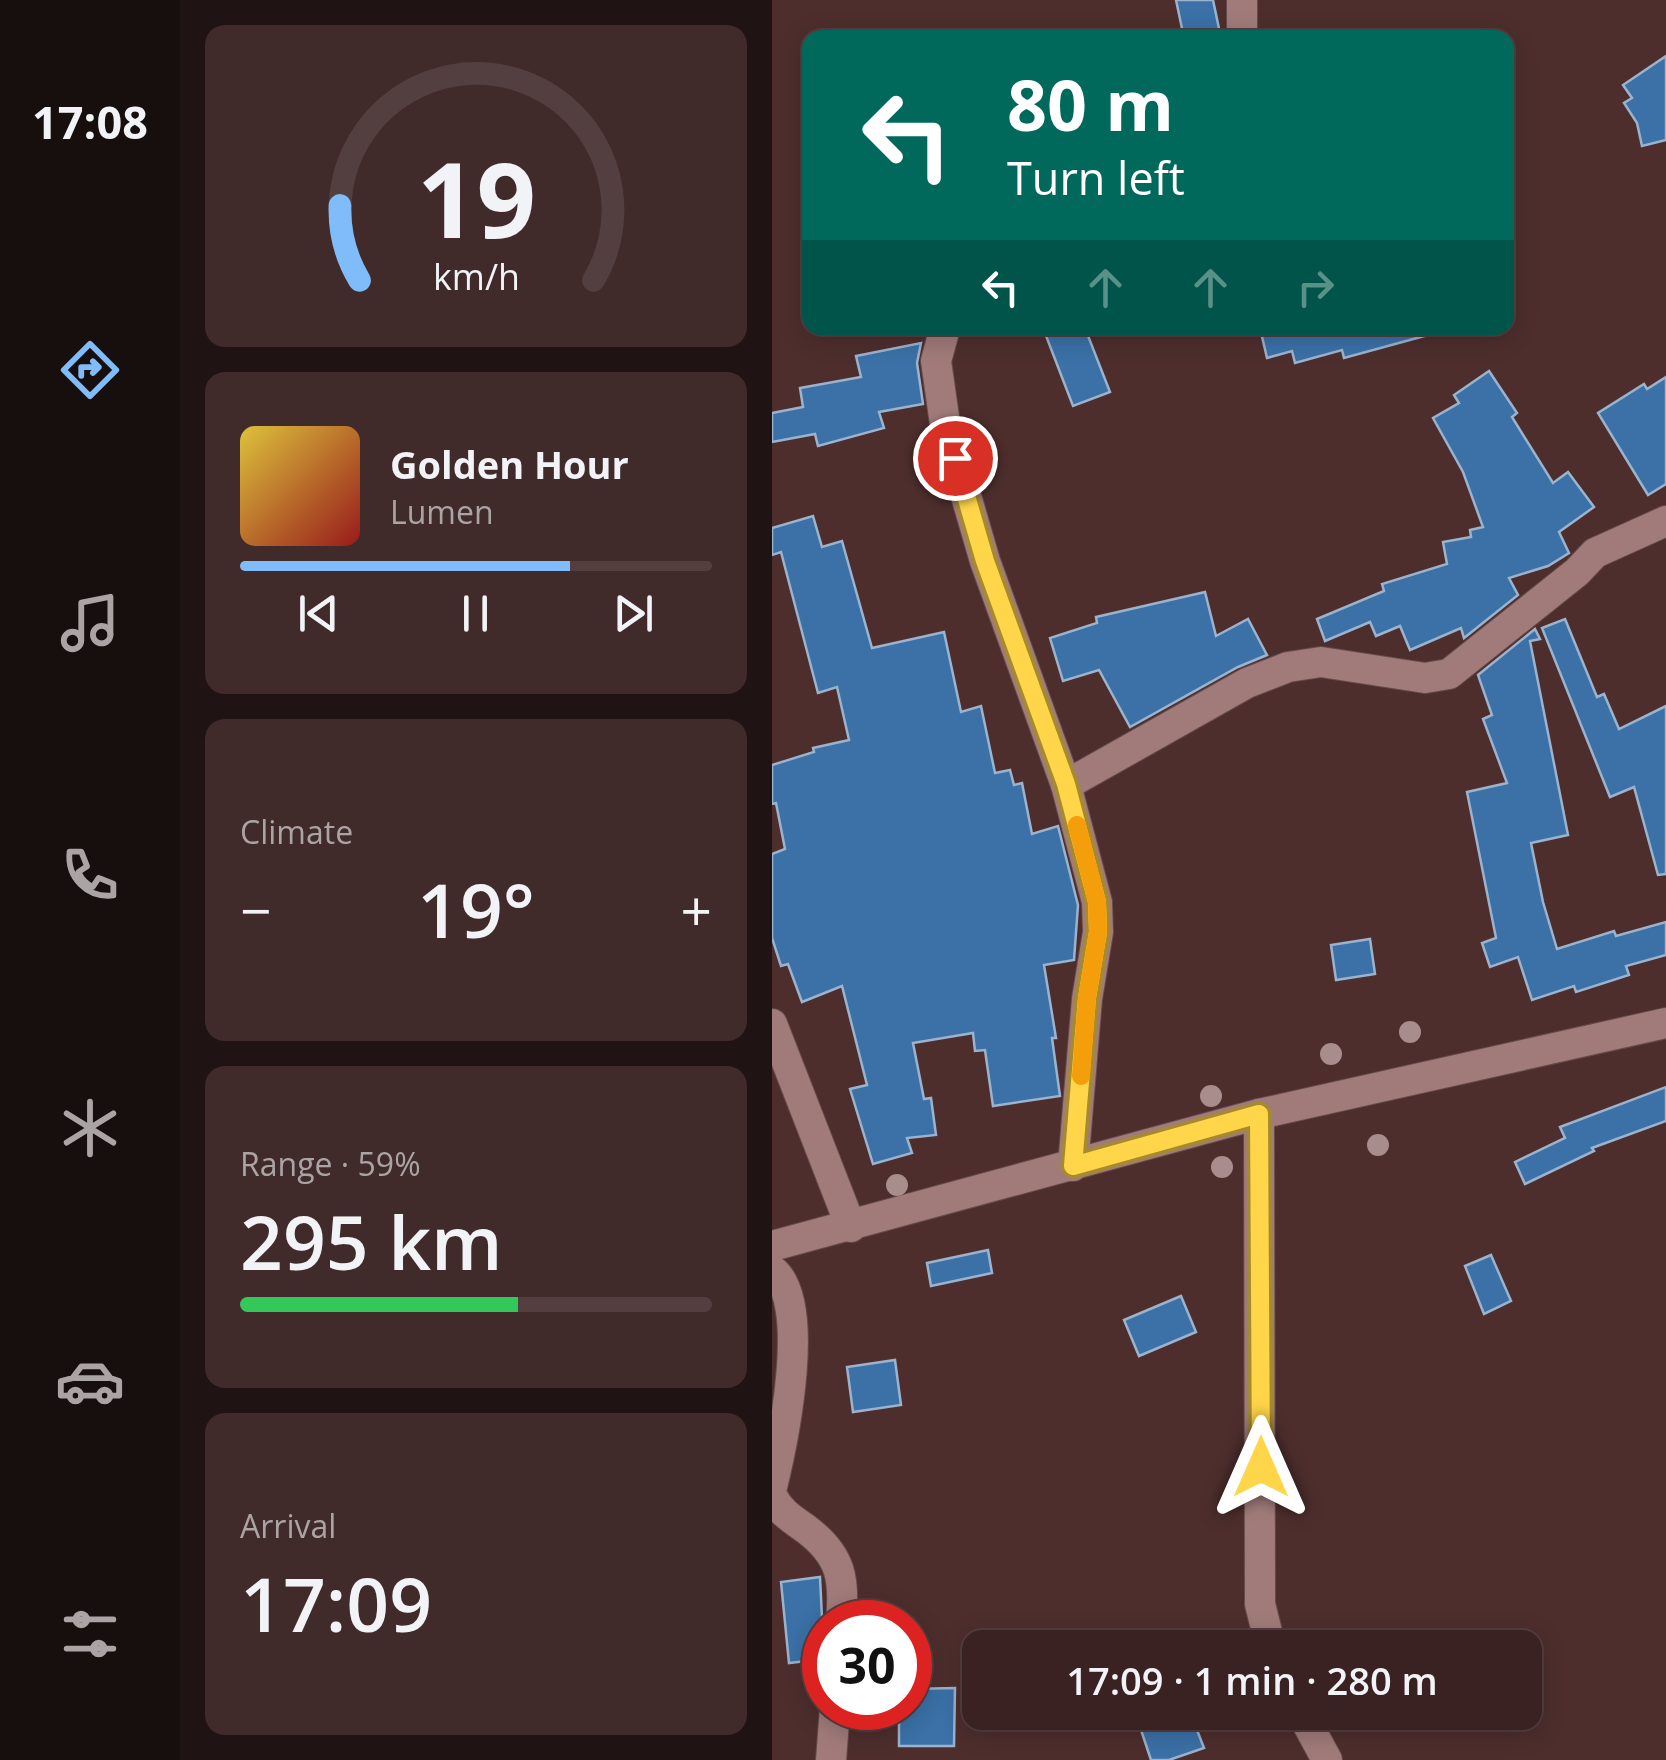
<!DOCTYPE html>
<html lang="en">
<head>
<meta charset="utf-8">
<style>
  body { margin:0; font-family:"Open Sans",sans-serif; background:#412a2a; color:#f1f3f6; height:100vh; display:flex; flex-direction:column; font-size:38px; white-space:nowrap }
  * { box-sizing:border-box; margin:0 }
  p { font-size:32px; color:#aba4a5 }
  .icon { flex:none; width:55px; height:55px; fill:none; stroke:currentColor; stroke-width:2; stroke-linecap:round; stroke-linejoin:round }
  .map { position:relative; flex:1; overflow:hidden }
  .panel { display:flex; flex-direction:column; gap:25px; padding:25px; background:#201313; width:592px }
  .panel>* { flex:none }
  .top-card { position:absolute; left:30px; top:30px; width:712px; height:305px; border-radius:20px; box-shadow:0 5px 25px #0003,0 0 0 2px #543f40; background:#00695c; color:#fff; overflow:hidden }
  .speed { position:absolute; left:30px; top:1600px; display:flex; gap:20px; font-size:50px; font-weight:700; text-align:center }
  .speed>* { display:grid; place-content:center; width:130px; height:130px; border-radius:50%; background:#3a2222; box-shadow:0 5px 25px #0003,0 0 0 2px #543f40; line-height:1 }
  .speed .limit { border:15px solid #d22; background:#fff; color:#111 }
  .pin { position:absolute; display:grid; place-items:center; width:85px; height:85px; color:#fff; margin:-42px; border:5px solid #fff; border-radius:50%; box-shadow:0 2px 10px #0007 }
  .me { position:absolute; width:110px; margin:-55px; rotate:0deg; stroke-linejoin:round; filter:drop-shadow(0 0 8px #0008) }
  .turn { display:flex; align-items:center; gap:35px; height:210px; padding:0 40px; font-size:45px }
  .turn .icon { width:130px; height:130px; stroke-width:2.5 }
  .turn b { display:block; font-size:70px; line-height:85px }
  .lanes { display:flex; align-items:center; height:95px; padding:0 40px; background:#0003; justify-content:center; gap:50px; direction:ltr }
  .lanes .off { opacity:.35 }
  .big { font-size:75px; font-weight:600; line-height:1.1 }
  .panel .widget { flex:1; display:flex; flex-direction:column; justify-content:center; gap:15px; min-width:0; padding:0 35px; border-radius:20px; background:#412a2a }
  .panel .dial { align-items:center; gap:0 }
  .dial svg { height:260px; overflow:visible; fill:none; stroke:#543f40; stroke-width:7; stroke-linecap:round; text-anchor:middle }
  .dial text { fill:#f1f3f6; stroke:none }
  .song { display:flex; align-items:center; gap:30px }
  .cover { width:120px; height:120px; border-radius:15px; background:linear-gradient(135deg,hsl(50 70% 55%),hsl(0 70% 35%)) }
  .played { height:10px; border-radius:5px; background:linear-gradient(90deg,#81bcfa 70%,#543f40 70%) }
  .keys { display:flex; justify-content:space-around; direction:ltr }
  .heat { display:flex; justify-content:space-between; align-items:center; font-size:55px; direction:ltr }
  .charge { height:15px; border-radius:8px; background:linear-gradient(90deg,#34c759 59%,#543f40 0) }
  .trip { position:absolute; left:190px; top:1630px; width:580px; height:100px; border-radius:20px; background:#3a2222; box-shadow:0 5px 25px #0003,0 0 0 2px #543f40; font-weight:600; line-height:100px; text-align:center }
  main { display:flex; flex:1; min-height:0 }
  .tabs { display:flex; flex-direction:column; width:180px; justify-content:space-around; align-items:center; background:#170e0e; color:#aba4a5 }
  .tabs .icon { width:70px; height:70px }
  .tabs .active { color:#81bcfa }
  .tabs b { font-size:45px; color:#f1f3f6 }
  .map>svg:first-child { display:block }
  .building { fill:#3b71a7; stroke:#9bb3cd; stroke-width:2.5 }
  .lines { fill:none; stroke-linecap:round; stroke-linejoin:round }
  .minor-casing { stroke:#654b4b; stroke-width:32 }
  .minor { stroke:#a07b7a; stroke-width:30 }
  .tree { fill:#a88d8c }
  .route-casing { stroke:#a68a30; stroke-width:25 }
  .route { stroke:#ffd54a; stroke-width:18 }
  .slow { stroke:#f59e0b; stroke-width:18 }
</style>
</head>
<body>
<main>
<nav class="tabs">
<b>17:08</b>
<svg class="icon active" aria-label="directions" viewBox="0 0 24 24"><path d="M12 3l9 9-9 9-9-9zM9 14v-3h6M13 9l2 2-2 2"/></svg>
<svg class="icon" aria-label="music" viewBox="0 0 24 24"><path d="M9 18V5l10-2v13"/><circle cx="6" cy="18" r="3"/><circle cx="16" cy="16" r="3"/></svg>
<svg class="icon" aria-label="phone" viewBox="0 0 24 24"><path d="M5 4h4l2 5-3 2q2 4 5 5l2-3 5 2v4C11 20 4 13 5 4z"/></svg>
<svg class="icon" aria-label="climate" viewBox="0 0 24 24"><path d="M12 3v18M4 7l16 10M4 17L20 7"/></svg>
<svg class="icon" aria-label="car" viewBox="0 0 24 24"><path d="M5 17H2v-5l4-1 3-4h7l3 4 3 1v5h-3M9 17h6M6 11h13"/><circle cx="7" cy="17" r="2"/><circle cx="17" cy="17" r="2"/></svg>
<svg class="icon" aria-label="filters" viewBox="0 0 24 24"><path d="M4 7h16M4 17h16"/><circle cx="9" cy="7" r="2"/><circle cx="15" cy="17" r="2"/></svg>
</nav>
<section class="panel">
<div class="widget dial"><svg viewBox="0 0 100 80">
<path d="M14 69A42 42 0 1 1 86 69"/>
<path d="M14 69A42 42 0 0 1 8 46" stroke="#81bcfa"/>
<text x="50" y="56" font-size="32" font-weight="700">19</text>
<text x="50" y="72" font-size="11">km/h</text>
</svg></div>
<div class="widget">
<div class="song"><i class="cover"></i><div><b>Golden Hour</b><p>Lumen</p></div></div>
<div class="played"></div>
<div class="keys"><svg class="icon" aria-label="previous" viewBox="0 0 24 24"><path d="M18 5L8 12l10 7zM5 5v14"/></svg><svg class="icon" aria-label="pause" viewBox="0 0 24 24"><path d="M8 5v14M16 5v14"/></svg><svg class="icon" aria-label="next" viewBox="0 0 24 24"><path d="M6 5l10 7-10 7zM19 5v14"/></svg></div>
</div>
<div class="widget"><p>Climate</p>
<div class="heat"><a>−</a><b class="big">19°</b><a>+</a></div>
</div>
<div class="widget"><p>Range · 59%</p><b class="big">295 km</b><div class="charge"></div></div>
<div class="widget"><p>Arrival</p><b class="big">17:09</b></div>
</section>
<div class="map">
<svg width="894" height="1760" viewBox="0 0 894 1760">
  <rect width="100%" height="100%" fill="#4d2e2d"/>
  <g class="building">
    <polygon points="404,0 441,0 449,38 412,38"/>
    <polygon points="894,56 894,140 870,146 865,123 852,103 860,98 851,85"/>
    <polygon points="271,328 313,328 338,392 301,406"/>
    <polygon points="488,328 655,328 656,335 572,358 570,350 523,363 520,351 495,358"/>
    <polygon points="149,343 145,363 151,404 107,412 112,428 46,446 43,434 0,442 0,413 31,407 28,388 89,377 84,356"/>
    <polygon points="717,371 745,413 740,417 781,483 796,472 822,507 787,532 797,553 776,566 737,578 746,595 692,638 689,628 638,650 628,626 604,636 598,622 553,641 545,619 612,591 610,584 675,564 671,542 699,537 698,530 711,527 691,472 661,418 687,403 682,395"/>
    <polygon points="894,377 894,484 876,495 826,413 872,384 875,389"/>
    <polygon points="41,516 50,547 70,541 100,648 172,632 189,712 209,706 223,773 238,770 242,785 250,783 260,834 286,826 306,905 302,960 272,965 284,1038 280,1038 288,1096 221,1106 213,1050 203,1051 201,1033 141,1043 152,1099 159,1098 164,1135 135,1138 140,1153 101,1164 78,1089 95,1085 70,986 30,1002 16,964 9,966 0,938 0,854 13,849 4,803 0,804 0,765 42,752 41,748 77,740 65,687 46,693 9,552 0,555 0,528"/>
    <polygon points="433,592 444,636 476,619 495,655 466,667 358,727 327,670 291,681 278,638 325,623 324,617"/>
    <polygon points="793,619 825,697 832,694 847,729 894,706 894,874 886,875 862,787 838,797 770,628"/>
    <polygon points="763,629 768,639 758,641 796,835 759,843 771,902 785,949 842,931 844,936 894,922 894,955 854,966 857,975 804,992 802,986 760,1000 746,957 718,967 710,943 724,938 695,792 735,783 711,719 720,715 706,675"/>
    <polygon points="598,939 603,974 564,980 559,945"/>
    <polygon points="894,1087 894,1121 820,1148 822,1151 753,1184 743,1162 793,1138 788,1127"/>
    <polygon points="216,1250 220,1273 159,1286 155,1263"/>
    <polygon points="719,1255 739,1301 712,1314 693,1266"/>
    <polygon points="409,1296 424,1332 367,1356 352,1320"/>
    <polygon points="123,1360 129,1405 81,1412 75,1367"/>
    <polygon points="48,1577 52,1659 17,1663 9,1582"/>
    <polygon points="183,1688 182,1746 127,1746 127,1708 138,1708 138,1689"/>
    <polygon points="363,1712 418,1712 432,1748 397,1760 379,1760"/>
  </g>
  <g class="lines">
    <g class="minor-casing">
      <g id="minor">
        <polyline points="470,38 470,0"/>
        <polyline points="173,328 164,361 173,424 213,561 294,785 325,902 326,932 315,999 301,1166"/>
        <polyline points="294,785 475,683 516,667 549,662 653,678 677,674 805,572 823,553 894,521"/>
        <polyline points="0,1024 79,1227"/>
        <polyline points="487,1114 488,1604 499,1648"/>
        <polyline points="0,1246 487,1114 894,1023"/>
        <path d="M0 1270C41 1300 11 1442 0 1487"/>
        <path d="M0 1496C8 1512 20 1519 34 1529 70 1556 73 1580 69 1622"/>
        <polyline points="529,1712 555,1760"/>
        <polyline points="59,1760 63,1708"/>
      </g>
    </g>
    <use href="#minor" class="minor"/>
  </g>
  <g class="tree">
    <circle cx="638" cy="1032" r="11"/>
    <circle cx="559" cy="1054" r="11"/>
    <circle cx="439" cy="1096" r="11"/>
    <circle cx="606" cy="1145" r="11"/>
    <circle cx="450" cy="1167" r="11"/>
    <circle cx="125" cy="1185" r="11"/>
  </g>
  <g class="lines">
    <g class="route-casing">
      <polyline id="route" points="183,458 213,561 294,784 325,902 326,932 315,998 301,1166 487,1114 489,1467"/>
    </g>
    <use href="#route" class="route"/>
    <polyline class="slow" points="305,825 325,902 326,932 315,998 309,1076"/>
  </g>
</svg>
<div class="speed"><div class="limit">30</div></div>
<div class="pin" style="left:183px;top:458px;background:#d93025"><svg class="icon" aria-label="arrive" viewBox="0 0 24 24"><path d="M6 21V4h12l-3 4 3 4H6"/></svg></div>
<svg class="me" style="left:489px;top:1467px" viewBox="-20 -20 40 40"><path d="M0-17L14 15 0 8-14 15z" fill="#ffd54a" stroke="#fff" stroke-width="4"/></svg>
<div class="trip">17:09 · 1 min · 280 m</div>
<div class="top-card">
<div class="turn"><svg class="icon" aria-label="left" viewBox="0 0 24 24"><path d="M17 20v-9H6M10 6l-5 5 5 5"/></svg><div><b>80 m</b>Turn left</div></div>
<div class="lanes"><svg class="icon" aria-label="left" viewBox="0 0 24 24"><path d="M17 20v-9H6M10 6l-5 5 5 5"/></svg><svg class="icon off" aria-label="ahead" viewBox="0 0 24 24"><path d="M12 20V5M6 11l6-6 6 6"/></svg><svg class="icon off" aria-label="ahead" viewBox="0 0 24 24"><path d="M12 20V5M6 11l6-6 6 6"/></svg><svg class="icon off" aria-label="right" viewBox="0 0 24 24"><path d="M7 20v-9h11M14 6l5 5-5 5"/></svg></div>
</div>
</div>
</main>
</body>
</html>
